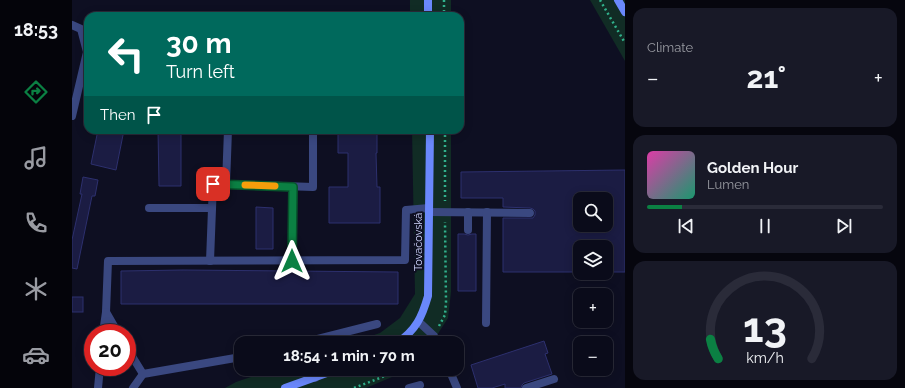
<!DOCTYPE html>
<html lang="en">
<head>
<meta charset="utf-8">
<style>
  body { margin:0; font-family:Raleway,sans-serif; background:#181927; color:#f1f3f6; height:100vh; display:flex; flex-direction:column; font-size:15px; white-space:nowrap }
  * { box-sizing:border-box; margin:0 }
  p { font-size:13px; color:#999ba2 }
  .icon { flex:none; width:22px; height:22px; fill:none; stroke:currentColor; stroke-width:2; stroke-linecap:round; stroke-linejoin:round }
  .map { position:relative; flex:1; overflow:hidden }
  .drawer { display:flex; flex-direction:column; gap:8px; padding:8px; background:#06060e; width:280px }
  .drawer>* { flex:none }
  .banner { position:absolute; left:12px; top:12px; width:380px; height:122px; border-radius:12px; box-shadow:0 2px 10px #0003,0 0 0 1px #2a2b39; background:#00695c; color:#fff; overflow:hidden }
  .buttons { position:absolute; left:501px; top:192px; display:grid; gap:8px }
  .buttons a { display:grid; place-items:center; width:40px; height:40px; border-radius:8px; background:#0a0b1a; box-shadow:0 2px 10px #0003,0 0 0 1px #2a2b39; font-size:20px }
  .speed { position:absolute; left:12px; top:324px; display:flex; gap:8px; font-size:20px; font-weight:700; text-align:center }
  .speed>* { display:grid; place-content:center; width:52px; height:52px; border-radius:50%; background:#0a0b1a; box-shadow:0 2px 10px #0003,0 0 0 1px #2a2b39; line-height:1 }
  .speed .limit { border:6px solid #d22; background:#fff; color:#111 }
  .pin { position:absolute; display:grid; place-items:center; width:34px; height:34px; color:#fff; margin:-17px; border-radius:8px; box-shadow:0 2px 6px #0006 }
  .me { position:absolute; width:44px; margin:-22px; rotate:0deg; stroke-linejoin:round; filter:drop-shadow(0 0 3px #0008) }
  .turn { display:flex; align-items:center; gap:14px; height:84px; padding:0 16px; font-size:18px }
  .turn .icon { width:52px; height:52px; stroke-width:2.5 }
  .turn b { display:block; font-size:28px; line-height:34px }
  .then { display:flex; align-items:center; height:38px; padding:0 16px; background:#0003; gap:8px; font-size:15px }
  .big { font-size:30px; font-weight:700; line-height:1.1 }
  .drawer .tile { flex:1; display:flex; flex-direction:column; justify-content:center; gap:6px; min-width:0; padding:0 14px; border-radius:12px; background:#181927 }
  .drawer .dial { align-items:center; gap:0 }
  .dial svg { height:104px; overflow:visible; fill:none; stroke:#2a2b39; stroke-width:7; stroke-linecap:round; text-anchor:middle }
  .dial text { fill:#f1f3f6; stroke:none }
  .song { display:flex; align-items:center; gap:12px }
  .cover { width:48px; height:48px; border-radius:6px; background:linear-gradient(135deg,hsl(320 70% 55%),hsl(160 70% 35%)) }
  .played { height:4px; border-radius:2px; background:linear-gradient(90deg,#0b8043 15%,#2a2b39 15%) }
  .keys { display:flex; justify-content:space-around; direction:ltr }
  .heat { display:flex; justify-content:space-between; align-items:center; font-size:22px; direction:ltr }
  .trip { position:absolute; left:162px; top:336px; width:230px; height:40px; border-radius:12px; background:#0a0b1a; box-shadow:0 2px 10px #0003,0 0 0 1px #2a2b39; font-weight:700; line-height:40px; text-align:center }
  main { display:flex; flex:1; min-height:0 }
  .tab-bar { display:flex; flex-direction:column; width:72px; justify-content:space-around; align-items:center; background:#04040a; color:#999ba2 }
  .tab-bar .icon { width:28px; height:28px }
  .tab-bar .on { color:#0b8043 }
  .tab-bar b { font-size:18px; color:#f1f3f6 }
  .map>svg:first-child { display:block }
  .green { fill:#112c25 }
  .building { fill:#1b1c43; stroke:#2d306e; fill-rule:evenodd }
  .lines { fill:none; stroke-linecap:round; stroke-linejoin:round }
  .path { stroke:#31b18c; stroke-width:2.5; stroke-dasharray:2 3; stroke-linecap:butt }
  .service { stroke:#3a4880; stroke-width:8 }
  .secondary { stroke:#6a88fc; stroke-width:8 }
  .route-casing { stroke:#07532c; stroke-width:10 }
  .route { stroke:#0b8043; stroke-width:7 }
  .slow { stroke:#f59e0b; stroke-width:7 }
  .labels { text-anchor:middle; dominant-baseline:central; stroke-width:4; stroke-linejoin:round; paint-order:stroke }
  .street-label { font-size:11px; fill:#d0d6fe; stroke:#0e0f22 }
</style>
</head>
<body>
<main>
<nav class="tab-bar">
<b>18:53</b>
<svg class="icon on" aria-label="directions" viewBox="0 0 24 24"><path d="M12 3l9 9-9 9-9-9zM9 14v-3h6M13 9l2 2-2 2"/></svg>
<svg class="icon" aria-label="music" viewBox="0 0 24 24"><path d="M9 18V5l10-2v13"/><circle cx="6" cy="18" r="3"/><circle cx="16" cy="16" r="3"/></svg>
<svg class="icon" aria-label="phone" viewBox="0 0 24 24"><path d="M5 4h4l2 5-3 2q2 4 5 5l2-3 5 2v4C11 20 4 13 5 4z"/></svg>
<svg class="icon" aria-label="climate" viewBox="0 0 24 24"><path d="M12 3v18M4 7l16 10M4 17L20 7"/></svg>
<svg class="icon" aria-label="car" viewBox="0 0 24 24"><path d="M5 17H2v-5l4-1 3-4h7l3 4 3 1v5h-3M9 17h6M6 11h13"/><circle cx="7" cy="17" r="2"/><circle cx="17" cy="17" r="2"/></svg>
</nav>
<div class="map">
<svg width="553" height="388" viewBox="0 0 553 388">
  <rect width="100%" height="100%" fill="#0e0f22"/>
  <g class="green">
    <rect x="338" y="0" width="41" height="16"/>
    <polygon points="518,0 553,0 553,61"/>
    <polygon points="340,130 379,130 379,292 376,318 360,343 278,343 308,333 328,318 343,294"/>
    <polygon points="202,369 339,369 294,388 153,388 164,382"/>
  </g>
  <g class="building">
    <polygon points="26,130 52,130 44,170 19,164"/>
    <polygon points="86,130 109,130 109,186 87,186"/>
    <polygon points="266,130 305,130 305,153 304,153 305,187 308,187 308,223 257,223 257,187 276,187 276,153 266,153"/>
    <path d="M553 170V272H534V247H508V272H431V218H461L463 215V211L461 209 458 208 431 207V198H389V172ZM508 199H534V225H508Z"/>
    <polygon points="11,177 26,180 23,196 20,196 5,269 0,268 0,240 10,194 8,194"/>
    <polygon points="184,207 201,208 201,249 184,249"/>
    <polygon points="386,234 392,234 396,235 400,234 404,234 404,291 386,291"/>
    <polygon points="111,270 326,272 326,304 49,304 49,271"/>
    <rect x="0" y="297" width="11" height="15"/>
    <polygon points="472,341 476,353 473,354 480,374 452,383 450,385 449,388 433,388 433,384 420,388 406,388 399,365"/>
  </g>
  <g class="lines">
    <g class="path">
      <polyline points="372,0 372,16"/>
      <polyline points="528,0 553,43"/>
      <polyline points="373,130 373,201"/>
      <polyline points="367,326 373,315 374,302 373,222"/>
      <polyline points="282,388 331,369"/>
    </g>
    <g class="service">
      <polyline points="0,25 9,29 15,52 0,116"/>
      <polyline points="156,130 154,184 241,187 241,130"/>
      <polyline points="77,208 140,208"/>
      <polyline points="357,212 458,213"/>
      <polyline points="396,230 396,212"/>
      <polyline points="138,261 141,183 154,184"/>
      <polyline points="220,261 221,187"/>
      <polyline points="34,312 36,261 333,260 334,210 357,208"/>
      <polyline points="347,322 362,336 365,343"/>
      <polyline points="414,323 415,212"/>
      <polyline points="31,333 34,312 46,333"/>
      <polyline points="230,343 305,324"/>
      <polyline points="55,348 71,374"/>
      <polyline points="240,369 243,378"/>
      <polyline points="377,369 385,388"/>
      <polyline points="26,388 28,367"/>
      <polyline points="61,388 71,374 169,357"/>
      <polyline points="337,388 348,385"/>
      <polyline points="454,388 482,379"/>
    </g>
    <g class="secondary">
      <polyline points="356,0 356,16"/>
      <polyline points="546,0 553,12"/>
      <path d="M325 343C344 330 350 317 356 296L358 130"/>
      <polyline points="213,388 266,369"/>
    </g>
  </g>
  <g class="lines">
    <g class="route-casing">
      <polyline id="route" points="141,184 221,187 220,261"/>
    </g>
    <use href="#route" class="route"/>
    <polyline class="slow" points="173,185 203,186"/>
  </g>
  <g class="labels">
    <g class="street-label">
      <text transform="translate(346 242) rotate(-90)">Tovačovská</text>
    </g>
  </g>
</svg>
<div class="buttons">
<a><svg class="icon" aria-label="search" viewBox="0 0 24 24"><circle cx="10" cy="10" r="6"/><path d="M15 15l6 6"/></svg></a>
<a><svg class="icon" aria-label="layers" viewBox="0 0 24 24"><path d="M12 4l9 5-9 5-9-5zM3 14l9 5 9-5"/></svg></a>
<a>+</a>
<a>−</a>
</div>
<div class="speed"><div class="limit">20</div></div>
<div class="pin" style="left:141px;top:184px;background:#d93025"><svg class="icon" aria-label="arrive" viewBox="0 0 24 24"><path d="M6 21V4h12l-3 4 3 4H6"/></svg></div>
<svg class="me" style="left:220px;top:261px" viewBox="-20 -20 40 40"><path d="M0-17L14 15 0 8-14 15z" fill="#0b8043" stroke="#fff" stroke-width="4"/></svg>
<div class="trip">18:54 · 1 min · 70 m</div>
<div class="banner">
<div class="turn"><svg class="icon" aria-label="left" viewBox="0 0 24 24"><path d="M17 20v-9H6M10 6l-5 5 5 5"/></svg><div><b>30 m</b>Turn left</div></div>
<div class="then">Then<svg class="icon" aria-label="arrive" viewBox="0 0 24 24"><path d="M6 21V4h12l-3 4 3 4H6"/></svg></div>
</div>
</div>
<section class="drawer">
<div class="tile"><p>Climate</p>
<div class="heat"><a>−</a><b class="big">21°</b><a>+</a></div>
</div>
<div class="tile">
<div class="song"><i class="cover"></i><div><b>Golden Hour</b><p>Lumen</p></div></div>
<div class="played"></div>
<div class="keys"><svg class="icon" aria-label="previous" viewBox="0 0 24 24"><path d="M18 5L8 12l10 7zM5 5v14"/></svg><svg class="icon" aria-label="pause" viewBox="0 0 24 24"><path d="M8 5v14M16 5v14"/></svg><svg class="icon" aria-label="next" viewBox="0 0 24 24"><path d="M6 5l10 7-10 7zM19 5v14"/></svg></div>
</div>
<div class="tile dial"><svg viewBox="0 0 100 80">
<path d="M14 69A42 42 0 1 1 86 69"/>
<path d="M14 69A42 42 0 0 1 8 54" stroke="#0b8043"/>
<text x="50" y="56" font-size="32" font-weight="700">13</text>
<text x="50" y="72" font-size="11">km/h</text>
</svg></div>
</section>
</main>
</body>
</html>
